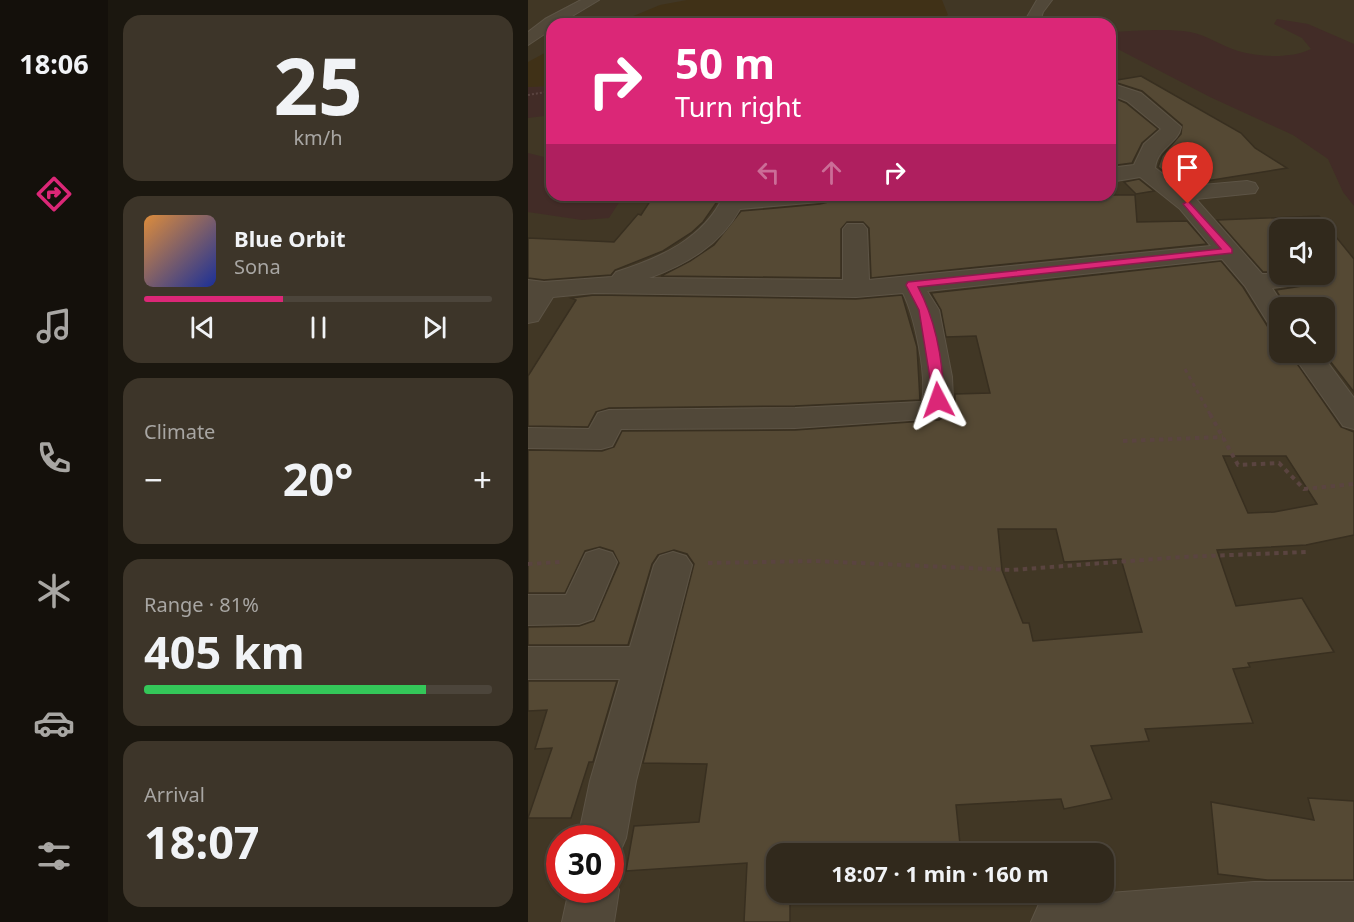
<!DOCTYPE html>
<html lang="en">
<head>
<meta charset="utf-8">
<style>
  body { margin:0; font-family:"Noto Sans",sans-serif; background:#3d3529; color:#f1f3f6; height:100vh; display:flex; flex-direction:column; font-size:22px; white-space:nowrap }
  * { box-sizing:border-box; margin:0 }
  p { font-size:20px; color:#a8a6a3 }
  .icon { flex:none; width:33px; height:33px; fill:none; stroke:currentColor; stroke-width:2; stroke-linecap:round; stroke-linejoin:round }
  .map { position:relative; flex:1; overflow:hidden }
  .details { display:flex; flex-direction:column; gap:15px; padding:15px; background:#1b170f; width:420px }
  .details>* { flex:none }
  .guide { position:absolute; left:18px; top:18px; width:570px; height:183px; border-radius:18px; box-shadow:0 2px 4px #0004,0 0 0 2px #4c453b; background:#db2777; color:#fff; overflow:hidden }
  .fabs { position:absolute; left:741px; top:219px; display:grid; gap:12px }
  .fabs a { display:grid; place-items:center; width:66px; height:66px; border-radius:12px; background:#31291c; box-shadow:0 2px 4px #0004,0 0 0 2px #4c453b; font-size:30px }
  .speed { position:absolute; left:18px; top:825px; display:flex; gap:12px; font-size:30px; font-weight:700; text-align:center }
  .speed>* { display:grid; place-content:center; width:78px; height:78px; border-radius:50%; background:#31291c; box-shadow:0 2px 4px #0004,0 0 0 2px #4c453b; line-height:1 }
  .speed .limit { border:9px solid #d22; background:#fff; color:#111 }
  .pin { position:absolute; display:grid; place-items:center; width:51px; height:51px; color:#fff; margin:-62px -26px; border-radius:50% 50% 50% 0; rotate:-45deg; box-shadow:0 0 6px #0007 }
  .pin .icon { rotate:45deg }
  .me { position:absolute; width:66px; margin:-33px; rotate:356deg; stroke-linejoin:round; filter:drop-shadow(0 0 4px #0008) }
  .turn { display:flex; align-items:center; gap:21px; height:126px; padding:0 30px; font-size:27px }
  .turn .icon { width:78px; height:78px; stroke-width:2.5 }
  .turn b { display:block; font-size:42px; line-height:51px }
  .lanes { display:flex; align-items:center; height:57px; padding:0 30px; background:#0003; justify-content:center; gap:30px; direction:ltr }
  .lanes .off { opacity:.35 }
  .big { font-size:45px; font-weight:700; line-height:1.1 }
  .details .widget { flex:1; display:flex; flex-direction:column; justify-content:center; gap:9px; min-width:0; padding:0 21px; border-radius:18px; background:#3d3529 }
  .details .dial { align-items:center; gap:0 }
  .dial b { font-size:78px; line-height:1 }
  .song { display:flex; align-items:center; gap:18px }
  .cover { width:72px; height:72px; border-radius:9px; background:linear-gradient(135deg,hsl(30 70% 55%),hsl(230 70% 35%)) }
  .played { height:6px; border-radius:3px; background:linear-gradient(90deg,#db2777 40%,#4c453b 40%) }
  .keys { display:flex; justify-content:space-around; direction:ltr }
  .heat { display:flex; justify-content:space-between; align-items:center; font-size:33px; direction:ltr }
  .charge { height:9px; border-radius:4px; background:linear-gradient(90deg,#34c759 81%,#4c453b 0) }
  .trip { position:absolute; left:238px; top:843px; width:348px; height:60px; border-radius:18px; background:#31291c; box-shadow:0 2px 4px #0004,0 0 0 2px #4c453b; font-weight:700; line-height:60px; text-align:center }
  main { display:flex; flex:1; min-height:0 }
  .menu { display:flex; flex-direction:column; width:108px; justify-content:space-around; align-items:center; background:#14100b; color:#a8a6a3 }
  .menu .icon { width:42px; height:42px }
  .menu .current { color:#db2777 }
  .menu b { font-size:27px; color:#f1f3f6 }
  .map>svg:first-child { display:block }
  .green { fill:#422c27 }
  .water { fill:#403117 }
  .building { fill:#554934; stroke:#382f20; stroke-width:1.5; fill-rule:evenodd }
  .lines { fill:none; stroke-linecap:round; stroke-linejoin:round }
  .minor-casing { stroke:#5d5446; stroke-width:2 }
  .path-far2 { stroke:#5a4440; stroke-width:2; stroke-dasharray:2 2; stroke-linecap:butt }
  .path-far1 { stroke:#5a4440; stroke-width:3; stroke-dasharray:4 4; stroke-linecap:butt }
  .path { stroke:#5a4440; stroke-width:4; stroke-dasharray:4.5 4.5; stroke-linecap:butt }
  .minor { fill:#514839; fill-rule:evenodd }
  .route { fill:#db2777; stroke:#8e194d; stroke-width:1.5 }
</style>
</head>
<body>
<main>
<nav class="menu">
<b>18:06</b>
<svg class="icon current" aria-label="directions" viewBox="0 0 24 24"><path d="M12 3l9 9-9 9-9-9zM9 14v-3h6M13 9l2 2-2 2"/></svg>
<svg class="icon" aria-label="music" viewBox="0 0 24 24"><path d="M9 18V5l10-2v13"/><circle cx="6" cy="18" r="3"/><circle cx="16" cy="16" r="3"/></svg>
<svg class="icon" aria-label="phone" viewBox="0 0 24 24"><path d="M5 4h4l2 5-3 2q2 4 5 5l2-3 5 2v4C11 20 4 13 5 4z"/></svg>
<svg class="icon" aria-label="climate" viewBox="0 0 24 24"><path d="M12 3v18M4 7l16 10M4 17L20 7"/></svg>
<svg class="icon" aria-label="car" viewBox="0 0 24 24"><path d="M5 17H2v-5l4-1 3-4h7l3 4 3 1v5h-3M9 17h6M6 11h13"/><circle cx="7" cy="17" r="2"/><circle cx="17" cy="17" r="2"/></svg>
<svg class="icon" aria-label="filters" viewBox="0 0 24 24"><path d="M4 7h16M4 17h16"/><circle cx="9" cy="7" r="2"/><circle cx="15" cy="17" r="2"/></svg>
</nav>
<section class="details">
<div class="widget dial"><b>25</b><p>km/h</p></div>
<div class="widget">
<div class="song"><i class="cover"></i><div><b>Blue Orbit</b><p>Sona</p></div></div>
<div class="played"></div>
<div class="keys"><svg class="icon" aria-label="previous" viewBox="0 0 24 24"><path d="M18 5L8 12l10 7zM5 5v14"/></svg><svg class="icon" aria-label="pause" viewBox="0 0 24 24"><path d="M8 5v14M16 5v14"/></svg><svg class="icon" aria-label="next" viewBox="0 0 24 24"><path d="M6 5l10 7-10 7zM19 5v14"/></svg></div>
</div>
<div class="widget"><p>Climate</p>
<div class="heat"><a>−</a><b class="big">20°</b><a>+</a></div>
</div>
<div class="widget"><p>Range · 81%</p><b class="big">405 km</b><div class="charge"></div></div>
<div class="widget"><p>Arrival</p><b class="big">18:07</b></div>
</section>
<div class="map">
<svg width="826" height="922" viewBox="0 0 826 922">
  <rect width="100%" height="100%" fill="#413725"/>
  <g class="green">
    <path d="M749 19 780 24 826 44V206L815 192 800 159 765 135 682 97 582 45V32C608 31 636 28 662 32 679 35 693 46 710 51 733 57 762 59 783 49L774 38 746 24Z"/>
    <polygon points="24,86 24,115 0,118 0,87"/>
    <polygon points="0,153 24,159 24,195 96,195 81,218 54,220 0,212"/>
  </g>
  <g class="water">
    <polygon points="159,0 414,0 420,15 416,17 427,24 86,24 132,5"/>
    <polygon points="24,49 24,86 0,87 0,62"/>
  </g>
  <g class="building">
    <polygon points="613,76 713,133 727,148 759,168 653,185 630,167 634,156 653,134 654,125 614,91 583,81"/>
    <polygon points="582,96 598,103 630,129 614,143 604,163 582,166"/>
    <polygon points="611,179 626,191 608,194 596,182"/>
    <polygon points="126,195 193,196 175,222 163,233 135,251 87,270 83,275 16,280 0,278 0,238 86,242 110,214 113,215"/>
    <polygon points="304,195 607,195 609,222 659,221 679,244 343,278 341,228 335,222 319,222 313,229 313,278 133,276 162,261 186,245 213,211 292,204 300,202"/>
    <polygon points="791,216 826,259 826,392 795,352 796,308 759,308 748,290 800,282 804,276 796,268 796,230 752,230 752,272 735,272 689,220"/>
    <path d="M693 261 715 287 740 327 752 330V352H761L813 427 826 432V535L778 545 689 550 708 606 774 598 806 652 720 663 722 667 705 669 725 723 617 729 621 741 563 746 584 799 536 809 533 799 428 805 433 854H249V892H262V922H216L219 863 98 871 106 826 171 822 179 764 115 763 166 564 159 554 146 550 130 555 124 564 100 645H0V627L51 626 66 621 91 563 85 551 72 547 57 551 37 593H0V450L74 451 86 447 94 431 267 430 411 420 418 416 427 401V394L462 393 448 336 418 337 413 310 403 293ZM695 456H758L789 504 746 512 720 513ZM470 529H528L536 562 593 559 614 632 505 641 501 623H495L474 570Z"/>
    <polygon points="66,295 328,299 374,295 389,347 392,400 267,406 81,408 68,412 60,427 0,426 0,376 48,300 43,298"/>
    <polygon points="0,681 89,681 65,762 61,762 43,818 0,818 24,748 7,749 19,710 0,711"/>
    <polygon points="780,798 826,801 826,880 739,880 690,874 683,802 786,820"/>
  </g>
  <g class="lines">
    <g class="minor-casing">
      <g id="minor">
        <polygon points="53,0 71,0 31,24 24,24 24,29 0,45 0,32 17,19"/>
        <polygon points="509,0 524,0 515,12 511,24 495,24"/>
        <path d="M582 83 613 93 653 127C650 144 630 146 627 168L652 187 719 181 727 183 730 188 727 193 668 199 734 274H796V270L802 276 798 281 744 288 757 308H752V328L742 326 717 286 694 259 399 291 411 310 424 377 425 400 416 415 410 418 267 428 93 429 84 446 73 449 0 448V428L61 429 70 413 81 410 267 408 394 402C399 375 387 317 375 293L328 297 66 293 25 297 10 321 0 323V280L16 282 84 277 88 272C132 258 176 239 196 195H302L299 200 291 202 212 209C192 245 159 264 121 278L315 280V229L319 224H335L339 229 341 280 683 246 652 209 612 177 582 182V168L606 165 616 144 633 129 599 101 582 94Z"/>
        <polygon points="763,352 792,352 826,398 826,429 815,426"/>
        <polygon points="71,549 84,553 89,562 65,619 51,624 0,625 0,595 38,595 58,553"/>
        <polygon points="145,552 158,556 164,565 108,781 98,838 91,854 82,857 82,838 50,838 62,781 92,679 0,679 0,647 102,647 126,565 132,556"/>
        <polygon points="82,872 91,890 86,922 34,922 41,890 82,890"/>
        <polygon points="726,882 826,882 826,922 503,922 511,904 529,897"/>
      </g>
    </g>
    <polyline class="path-far2" points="0,95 24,91"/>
    <polyline class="path-far1" points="657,369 683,416"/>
    <g class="path">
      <polyline points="682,414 710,465 751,463 776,489 826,484"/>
      <polyline points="595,441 695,437"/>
      <polyline points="180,563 287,561 484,570 654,557 778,552"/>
      <polyline points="0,564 32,562"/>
    </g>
    <use href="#minor" class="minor"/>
  </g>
  <path class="route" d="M660 201 704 249V253L390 287C408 321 415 362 416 400L415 403H406L391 310 378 285 380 282 693 249 655 204Z"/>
</svg>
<div class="fabs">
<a><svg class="icon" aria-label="sound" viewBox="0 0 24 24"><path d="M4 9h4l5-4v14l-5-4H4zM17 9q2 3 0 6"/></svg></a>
<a><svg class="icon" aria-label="search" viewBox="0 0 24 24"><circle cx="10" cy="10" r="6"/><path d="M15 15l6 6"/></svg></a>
</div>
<div class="speed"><div class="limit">30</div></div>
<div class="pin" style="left:660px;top:204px;background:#d93025"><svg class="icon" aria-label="arrive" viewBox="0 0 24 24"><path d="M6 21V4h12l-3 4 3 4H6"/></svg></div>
<svg class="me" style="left:410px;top:400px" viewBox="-20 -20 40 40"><path d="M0-17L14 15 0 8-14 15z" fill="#db2777" stroke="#fff" stroke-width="4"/></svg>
<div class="trip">18:07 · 1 min · 160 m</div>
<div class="guide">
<div class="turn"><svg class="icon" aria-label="right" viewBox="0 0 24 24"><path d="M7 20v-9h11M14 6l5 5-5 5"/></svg><div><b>50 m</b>Turn right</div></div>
<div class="lanes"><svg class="icon off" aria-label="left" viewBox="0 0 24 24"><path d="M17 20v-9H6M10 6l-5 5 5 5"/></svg><svg class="icon off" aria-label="ahead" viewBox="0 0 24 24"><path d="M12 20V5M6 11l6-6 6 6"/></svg><svg class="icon" aria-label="right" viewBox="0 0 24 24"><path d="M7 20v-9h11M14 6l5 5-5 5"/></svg></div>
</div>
</div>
</main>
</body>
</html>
